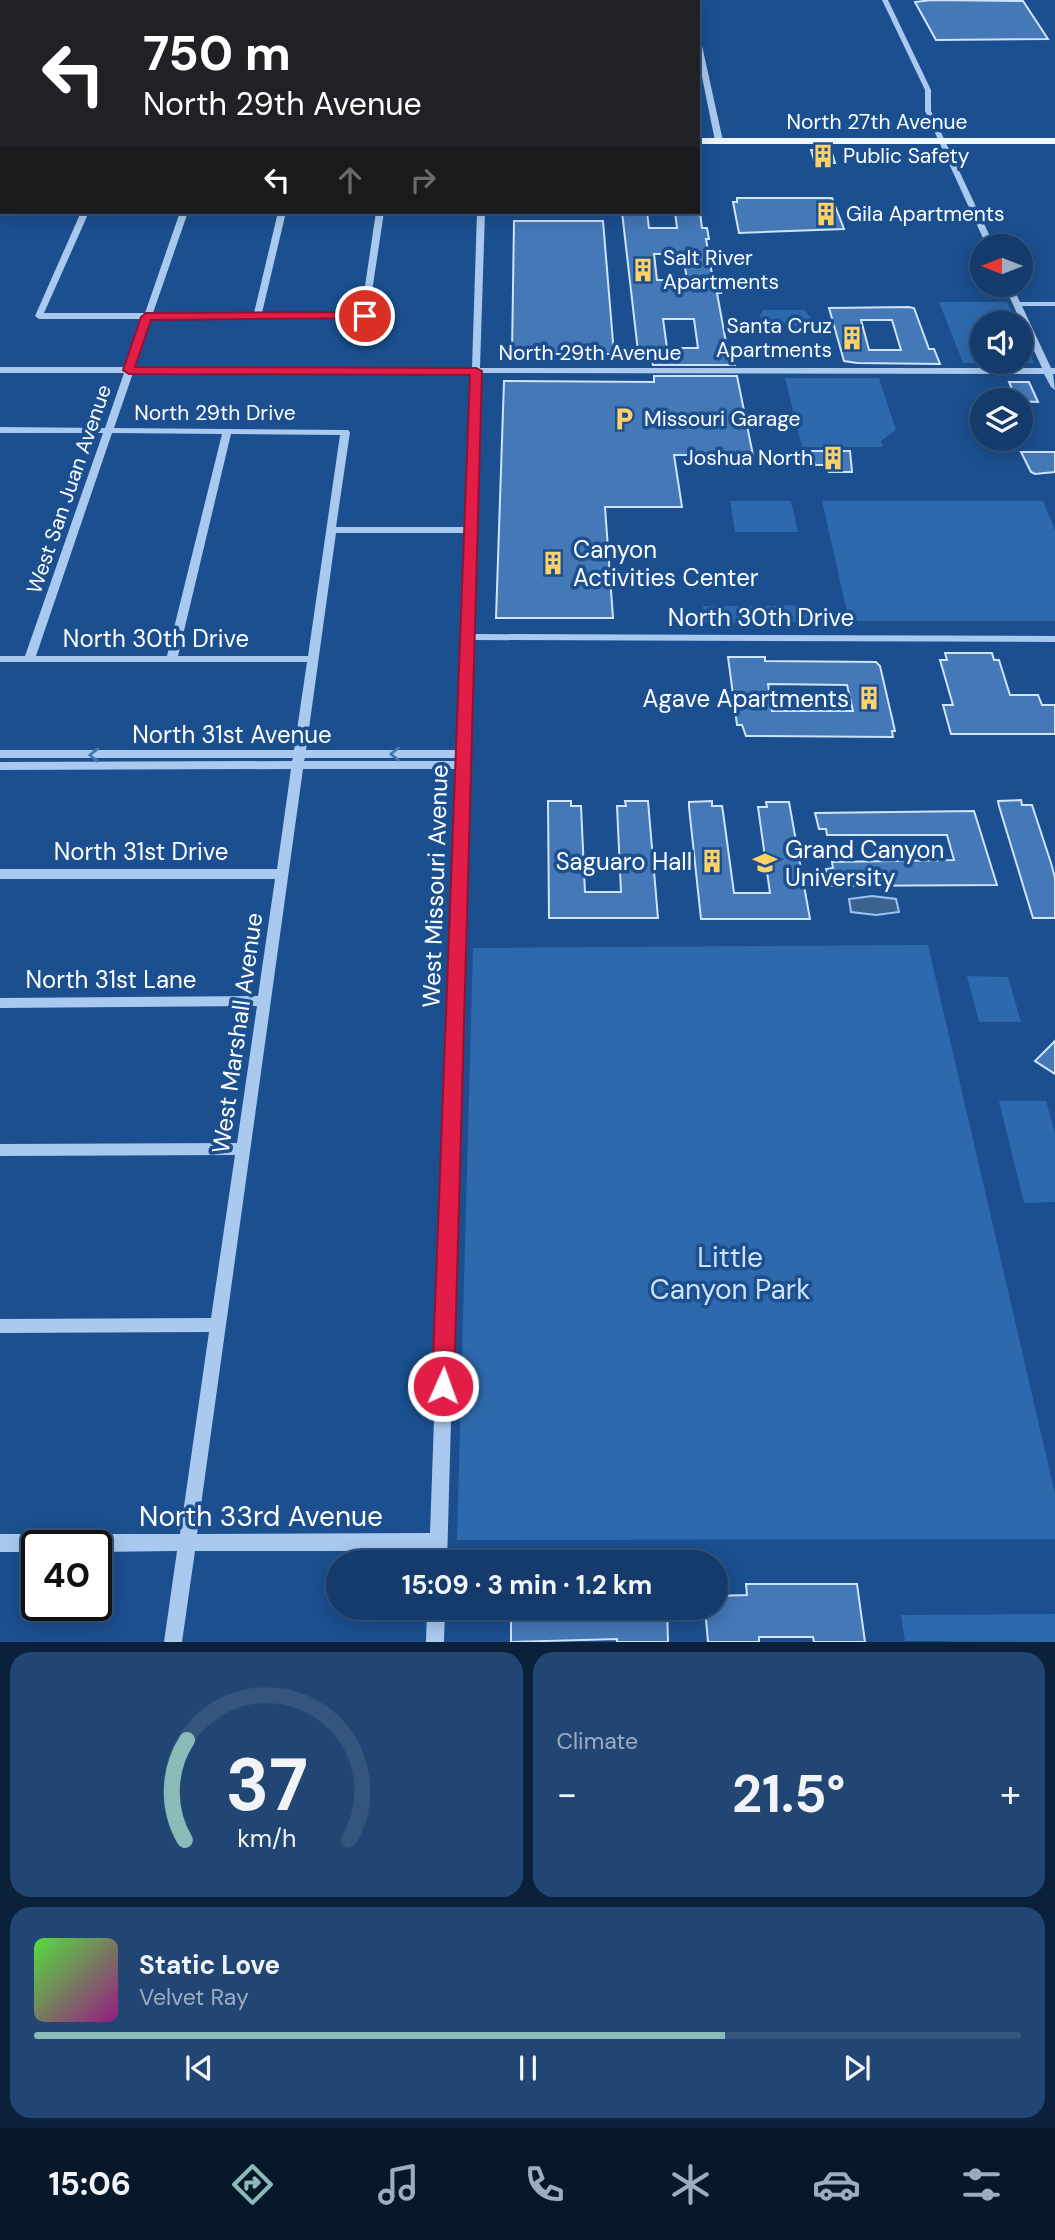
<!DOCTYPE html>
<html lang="en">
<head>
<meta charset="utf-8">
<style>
  body { margin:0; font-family:"DM Sans",sans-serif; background:#214673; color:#f1f3f6; height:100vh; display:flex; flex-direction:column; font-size:26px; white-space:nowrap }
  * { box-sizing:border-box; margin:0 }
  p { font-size:23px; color:#9dadc1 }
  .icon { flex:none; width:38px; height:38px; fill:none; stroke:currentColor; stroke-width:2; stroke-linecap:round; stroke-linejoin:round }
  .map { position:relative; height:1642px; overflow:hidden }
  .details { display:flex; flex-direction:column; gap:10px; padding:10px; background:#0b203b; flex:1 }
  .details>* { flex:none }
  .hud { position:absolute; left:0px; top:0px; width:700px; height:214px; box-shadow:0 4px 18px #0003,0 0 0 2px #33557e; background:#202124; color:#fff; overflow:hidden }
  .needle { width:46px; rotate:270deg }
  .controls { position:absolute; left:970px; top:234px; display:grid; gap:14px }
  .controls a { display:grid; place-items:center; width:63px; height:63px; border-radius:50%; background:#143b6b; box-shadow:0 4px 18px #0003,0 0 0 2px #33557e; font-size:35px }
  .speed { position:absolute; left:21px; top:1530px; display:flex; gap:14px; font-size:35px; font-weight:700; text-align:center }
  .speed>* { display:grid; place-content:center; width:91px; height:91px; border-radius:50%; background:#143b6b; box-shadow:0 4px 18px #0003,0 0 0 2px #33557e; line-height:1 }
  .speed .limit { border:4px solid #111; border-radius:10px; background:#fff; color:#111 }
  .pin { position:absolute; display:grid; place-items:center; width:60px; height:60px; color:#fff; margin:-30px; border:4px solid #fff; border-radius:50%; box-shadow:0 2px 7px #0007 }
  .me { position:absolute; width:77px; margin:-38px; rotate:2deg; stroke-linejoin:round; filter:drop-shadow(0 0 5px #0008) }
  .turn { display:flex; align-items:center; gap:24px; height:147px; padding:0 28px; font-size:32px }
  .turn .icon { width:91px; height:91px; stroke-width:2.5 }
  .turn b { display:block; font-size:49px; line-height:60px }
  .lanes { display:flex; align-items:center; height:66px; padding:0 28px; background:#0003; justify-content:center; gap:35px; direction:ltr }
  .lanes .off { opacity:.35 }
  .big { font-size:52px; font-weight:700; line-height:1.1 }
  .details .tile { flex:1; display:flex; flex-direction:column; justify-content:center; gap:10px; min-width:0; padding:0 24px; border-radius:21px; background:#214673 }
  .details .dial { align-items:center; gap:0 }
  .dial svg { height:182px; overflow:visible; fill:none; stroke:#33557e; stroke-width:7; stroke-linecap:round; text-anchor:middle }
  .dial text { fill:#f1f3f6; stroke:none }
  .song { display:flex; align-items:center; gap:21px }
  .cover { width:84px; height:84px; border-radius:10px; background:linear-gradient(135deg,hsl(110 70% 55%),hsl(310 70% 35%)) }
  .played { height:7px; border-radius:4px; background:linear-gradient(90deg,#8bbbb9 70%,#33557e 70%) }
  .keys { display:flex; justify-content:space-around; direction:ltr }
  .heat { display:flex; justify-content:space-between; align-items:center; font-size:38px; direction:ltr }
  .details .tiles { flex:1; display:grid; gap:10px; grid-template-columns:1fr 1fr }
  .tile:last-child { grid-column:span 2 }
  .trip { position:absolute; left:326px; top:1550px; width:402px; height:70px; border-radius:35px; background:#143b6b; box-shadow:0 4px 18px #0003,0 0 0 2px #33557e; font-weight:700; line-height:70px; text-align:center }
  .tabs { display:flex; height:112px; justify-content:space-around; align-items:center; background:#08182b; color:#9dadc1 }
  .tabs .icon { width:49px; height:49px }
  .tabs .active { color:#8bbbb9 }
  .tabs b { font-size:32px; color:#f1f3f6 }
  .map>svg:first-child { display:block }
  .green { fill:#2e69ad }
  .water { fill:#3c6290; stroke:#9cc4f0; stroke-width:2 }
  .building { fill:#4478b7; stroke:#cfe3fa; stroke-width:2; fill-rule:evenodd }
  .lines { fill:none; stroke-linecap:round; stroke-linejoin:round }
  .minor { fill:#a9c9ee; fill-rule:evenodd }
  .major { fill:#f0f6ff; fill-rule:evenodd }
  .oneway { stroke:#4674ac }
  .route { fill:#e11d48; stroke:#92132f; stroke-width:2 }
  .labels { text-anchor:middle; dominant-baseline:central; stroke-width:7; stroke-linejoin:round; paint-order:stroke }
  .far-street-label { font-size:21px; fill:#fff; stroke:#1b4f8f }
  .far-poi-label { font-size:21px; fill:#fff; stroke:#1b4f8f; text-anchor:start }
  .poi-label { font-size:24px; fill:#fff; stroke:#1b4f8f; text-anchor:start }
  .street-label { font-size:24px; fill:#fff; stroke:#1b4f8f }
  .near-park-label { font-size:28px; fill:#cfe3fa; stroke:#1b4f8f }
  .near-street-label { font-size:28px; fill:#fff; stroke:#1b4f8f }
</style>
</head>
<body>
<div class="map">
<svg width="1055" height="1642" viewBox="0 0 1055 1642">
  <rect width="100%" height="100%" fill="#1b4f8f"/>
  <g class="green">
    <polygon points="939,302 1007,302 1017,324 982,324 982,362 1020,362 1020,332 1034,363 963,363"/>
    <polygon points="763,310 804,310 822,332 759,317"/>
    <polygon points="785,378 879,378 896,430 881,441 883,447 802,447"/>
    <polygon points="730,501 791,501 798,532 735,532"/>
    <polygon points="822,501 1043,501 1055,530 1055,621 849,621"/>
    <polygon points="811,605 815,622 765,623 762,606"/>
    <polygon points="703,606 753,606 757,623 705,623"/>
    <polygon points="928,945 1055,1494 1055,1539 457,1540 473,948"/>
    <polygon points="967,976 1008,977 1021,1022 979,1022"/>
    <polygon points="999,1101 1046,1101 1055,1133 1055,1202 1024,1203"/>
    <polygon points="1055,1614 1055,1642 905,1641 901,1615"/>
  </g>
  <polygon class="water" points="872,896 896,899 899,912 876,915 851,912 849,899"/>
  <g class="building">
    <polygon points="932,0 1023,1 1048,39 936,40 915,2"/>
    <polygon points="811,150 831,150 835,163 815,163"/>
    <polygon points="737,198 832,198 844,229 739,233 733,202 737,202"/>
    <path d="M622 212H647L649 228H677L675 212H700L702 228H707L709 239H706L713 280H718L721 293H717L727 348H732L735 365H653L652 360H639ZM654 254H683L687 280H657ZM663 319H694L698 348H667Z"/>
    <polygon points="514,221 603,221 614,354 512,354"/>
    <path d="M909 307 914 308 929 349H934L940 364 857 363 844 361 829 308ZM861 320H892L901 350H869Z"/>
    <polygon points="654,376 737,376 753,455 674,455 682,507 605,507 613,618 496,618 504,381 654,382"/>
    <polygon points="1009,382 1029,382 1038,402 1017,401"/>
    <polygon points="812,451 850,451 852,472 829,472 828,465 815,465"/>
    <polygon points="1021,452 1055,452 1055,472 1035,474 1031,472"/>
    <polygon points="945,653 992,653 994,660 999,660 1010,695 1038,695 1042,705 1055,705 1055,734 951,734 943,705 953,705 940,660 947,660"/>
    <path d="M728 657H765V661L876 662 880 666 895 731H892L893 737 746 736 742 725H737ZM768 684 847 685 853 711H772Z"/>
    <polygon points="1021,800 1022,805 1032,805 1051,863 1055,878 1055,918 1033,918 999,806 998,801"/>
    <polygon points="548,801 571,801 571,806 581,806 585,892 621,892 617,806 626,806 625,801 648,801 658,918 549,918"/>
    <polygon points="712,801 712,806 722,806 723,812 734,893 770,893 758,807 767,807 766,802 789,802 810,919 701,919 689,807 689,802"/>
    <polygon points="974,811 997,885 830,886 826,869 833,868 832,862 954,860 947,835 827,835 826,829 819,829 815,813"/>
    <polygon points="1055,1041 1055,1074 1035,1061"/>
    <polygon points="746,1584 857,1584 865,1642 814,1642 813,1637 759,1637 759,1642 708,1642 705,1608 716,1608 716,1596 747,1595"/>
    <polygon points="511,1608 667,1608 668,1642 617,1642 617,1639 511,1642"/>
  </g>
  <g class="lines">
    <g class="minor">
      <polygon points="94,0 100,0 93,2"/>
      <polygon points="193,0 199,0 192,2"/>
      <rect x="290" y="0" width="6" height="2"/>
      <rect x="387" y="0" width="6" height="2"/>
      <rect x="484" y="0" width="6" height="2"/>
      <rect x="685" y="0" width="6" height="2"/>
      <polygon points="882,0 888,0 931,90 931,111 995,247 987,247 925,111 925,90"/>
      <rect x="0" y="18" width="2" height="4"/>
      <polygon points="698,39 701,41 723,141 719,143 715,141 698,57"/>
      <rect x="0" y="50" width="2" height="4"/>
      <rect x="0" y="175" width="2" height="7"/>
      <path d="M81 212H89L44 313H145L180 212H188L153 313H254L278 212H286L262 313H361L376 212H384L368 318 151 319 134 367 472 368 477 212H485L480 368H1042L1004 285H1012L1020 302H1055V306H1022L1051 368H1055V374H1053L1055 390 1051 387 1044 374 480 373 473 634 1055 636V642L473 640 447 1563H429V1551H195L182 1642H164L177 1551 96 1552V1545H37V1552H0V1534H180L209 1332 0 1333V1319L211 1318 235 1155 0 1156V1144L237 1143 257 1006 0 1008V998L258 996 275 879H0V869H277L291 769 0 770V762L292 761 293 758H0V750H294L307 662H0V656H25L103 433H0V427L105 428 124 373H0V367H126L143 319H39L35 316ZM133 373H471L466 527H336L350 432 348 430 114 428ZM112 433 222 434 167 656H36ZM231 434 340 435 308 656H178ZM336 533H466L458 750H306ZM305 758H458V761H304ZM303 769H457L430 1533 197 1534Z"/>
      <polygon points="427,1608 445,1608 444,1642 426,1642"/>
    </g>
    <g class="major">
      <rect x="0" y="136" width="2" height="6"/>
      <rect x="698" y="138" width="357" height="6"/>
    </g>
  </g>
  <defs><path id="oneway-chevron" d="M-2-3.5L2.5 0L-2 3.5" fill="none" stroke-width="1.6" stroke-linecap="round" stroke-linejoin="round" transform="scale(1.75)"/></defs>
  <g class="oneway">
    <use href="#oneway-chevron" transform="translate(395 754) rotate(180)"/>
    <use href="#oneway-chevron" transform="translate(94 755) rotate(-180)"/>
  </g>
  <polygon class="route" points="365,312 370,316 369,318 151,320 135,367 476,368 482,371 454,1386 451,1393 443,1396 436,1393 432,1386 470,375 129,374 123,370 141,317 146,313"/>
  <defs>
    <g id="building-bare" transform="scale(1.89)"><path d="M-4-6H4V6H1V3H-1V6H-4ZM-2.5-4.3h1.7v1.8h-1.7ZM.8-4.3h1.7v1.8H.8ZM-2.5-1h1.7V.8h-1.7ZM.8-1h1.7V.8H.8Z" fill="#ffd166" stroke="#1b4f8f" stroke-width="2.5" paint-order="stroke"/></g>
    <g id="parking-bare" transform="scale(1.89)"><path d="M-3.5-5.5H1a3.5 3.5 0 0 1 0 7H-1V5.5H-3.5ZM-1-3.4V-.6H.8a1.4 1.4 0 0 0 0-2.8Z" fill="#ffd166" stroke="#1b4f8f" stroke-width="2.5" paint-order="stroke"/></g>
    <g id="university-bare" transform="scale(1.89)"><path d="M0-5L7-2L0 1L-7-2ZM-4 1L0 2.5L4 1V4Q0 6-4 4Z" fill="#ffd166" stroke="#1b4f8f" stroke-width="2.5" paint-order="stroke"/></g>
  </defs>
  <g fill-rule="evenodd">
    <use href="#building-bare" x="823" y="156"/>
    <use href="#building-bare" x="826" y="214"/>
    <use href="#building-bare" x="643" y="270"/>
    <use href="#building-bare" x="852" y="338"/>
    <use href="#parking-bare" x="624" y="419"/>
    <use href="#building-bare" x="833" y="458"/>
    <use href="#building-bare" x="553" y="563"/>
    <use href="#building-bare" x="869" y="698"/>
    <use href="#building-bare" x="712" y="861"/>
    <use href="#university-bare" x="765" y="863"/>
  </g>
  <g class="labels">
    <g class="far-street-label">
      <text x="877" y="122">North 27th Avenue</text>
      <text x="590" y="353">North 29th Avenue</text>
      <text x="215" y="413">North 29th Drive</text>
      <text transform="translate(69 489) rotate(-71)">West San Juan Avenue</text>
    </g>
    <g class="far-poi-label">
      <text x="843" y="156">Public Safety</text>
      <text x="846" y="214">Gila Apartments</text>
      <text x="663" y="258">Salt River<tspan x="663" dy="24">Apartments</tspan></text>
      <text x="832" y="326" text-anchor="end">Santa Cruz<tspan x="832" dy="24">Apartments</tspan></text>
      <text x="644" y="419">Missouri Garage</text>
      <text x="813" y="458" text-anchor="end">Joshua North</text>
    </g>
    <g class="poi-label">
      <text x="573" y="549">Canyon<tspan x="573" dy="28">Activities Center</tspan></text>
      <text x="849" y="698" text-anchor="end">Agave Apartments</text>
      <text x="785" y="849">Grand Canyon<tspan x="785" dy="28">University</tspan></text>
      <text x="692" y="861" text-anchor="end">Saguaro Hall</text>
    </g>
    <g class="street-label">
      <text x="761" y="617">North 30th Drive</text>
      <text x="156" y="638">North 30th Drive</text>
      <text x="232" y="734">North 31st Avenue</text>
      <text x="141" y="851">North 31st Drive</text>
      <text transform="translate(435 886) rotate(-88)">West Missouri Avenue</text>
      <text x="111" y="979">North 31st Lane</text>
      <text transform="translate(237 1033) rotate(-82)">West Marshall Avenue</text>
    </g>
    <g class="near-park-label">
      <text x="730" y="1257">Little<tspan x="730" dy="32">Canyon Park</tspan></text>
    </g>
    <g class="near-street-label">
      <text x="261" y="1516">North 33rd Avenue</text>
    </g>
  </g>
</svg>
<div class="controls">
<a><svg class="needle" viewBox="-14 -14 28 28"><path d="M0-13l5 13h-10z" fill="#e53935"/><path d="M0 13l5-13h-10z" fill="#9dadc1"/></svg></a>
<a><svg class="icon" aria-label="sound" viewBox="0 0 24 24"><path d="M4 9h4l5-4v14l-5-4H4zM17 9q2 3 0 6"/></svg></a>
<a><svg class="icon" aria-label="layers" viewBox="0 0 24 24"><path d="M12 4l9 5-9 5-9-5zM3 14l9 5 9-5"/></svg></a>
</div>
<div class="speed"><div class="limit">40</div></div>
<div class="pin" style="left:365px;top:316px;background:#d93025"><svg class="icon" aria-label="arrive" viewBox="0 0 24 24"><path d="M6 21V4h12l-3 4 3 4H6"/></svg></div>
<svg class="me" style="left:443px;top:1386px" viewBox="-20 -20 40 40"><circle r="17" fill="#e11d48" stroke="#fff" stroke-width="3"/><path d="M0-11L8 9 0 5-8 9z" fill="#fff"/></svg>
<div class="trip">15:09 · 3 min · 1.2 km</div>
<div class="hud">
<div class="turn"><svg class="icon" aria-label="left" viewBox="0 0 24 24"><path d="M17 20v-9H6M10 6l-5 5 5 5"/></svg><div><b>750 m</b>North 29th Avenue</div></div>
<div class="lanes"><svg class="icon" aria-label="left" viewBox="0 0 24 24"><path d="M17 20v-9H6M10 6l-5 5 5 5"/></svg><svg class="icon off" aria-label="ahead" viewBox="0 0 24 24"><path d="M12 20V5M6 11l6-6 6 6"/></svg><svg class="icon off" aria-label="right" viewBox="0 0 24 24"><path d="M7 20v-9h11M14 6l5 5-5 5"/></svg></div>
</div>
</div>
<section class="details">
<div class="tiles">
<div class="tile dial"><svg viewBox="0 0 100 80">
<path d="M14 69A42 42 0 1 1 86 69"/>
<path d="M14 69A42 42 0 0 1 15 25" stroke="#8bbbb9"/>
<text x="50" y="56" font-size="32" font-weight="700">37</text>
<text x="50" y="72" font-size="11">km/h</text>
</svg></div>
<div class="tile"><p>Climate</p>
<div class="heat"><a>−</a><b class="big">21.5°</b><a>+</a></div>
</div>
<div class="tile">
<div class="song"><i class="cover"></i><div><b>Static Love</b><p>Velvet Ray</p></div></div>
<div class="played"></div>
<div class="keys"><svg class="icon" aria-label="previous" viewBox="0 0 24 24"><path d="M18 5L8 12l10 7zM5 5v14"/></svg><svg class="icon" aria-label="pause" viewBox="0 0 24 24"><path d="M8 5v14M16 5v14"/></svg><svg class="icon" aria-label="next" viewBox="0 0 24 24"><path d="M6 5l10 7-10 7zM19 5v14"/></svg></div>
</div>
</div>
</section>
<nav class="tabs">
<b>15:06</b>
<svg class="icon active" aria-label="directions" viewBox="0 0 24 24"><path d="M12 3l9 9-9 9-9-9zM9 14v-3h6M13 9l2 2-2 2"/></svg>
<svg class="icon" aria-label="music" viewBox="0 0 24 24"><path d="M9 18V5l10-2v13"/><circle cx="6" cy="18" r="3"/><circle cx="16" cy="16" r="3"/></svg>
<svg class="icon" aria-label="phone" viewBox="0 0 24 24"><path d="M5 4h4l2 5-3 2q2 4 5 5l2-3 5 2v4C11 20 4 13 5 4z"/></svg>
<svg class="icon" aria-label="climate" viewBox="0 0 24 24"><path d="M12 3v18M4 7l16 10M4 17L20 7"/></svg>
<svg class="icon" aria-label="car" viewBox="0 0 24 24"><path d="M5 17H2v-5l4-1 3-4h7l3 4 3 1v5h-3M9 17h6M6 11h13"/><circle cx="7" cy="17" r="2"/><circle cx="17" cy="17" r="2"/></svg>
<svg class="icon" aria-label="filters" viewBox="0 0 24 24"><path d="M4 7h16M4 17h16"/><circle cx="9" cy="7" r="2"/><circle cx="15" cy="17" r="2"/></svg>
</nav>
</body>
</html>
